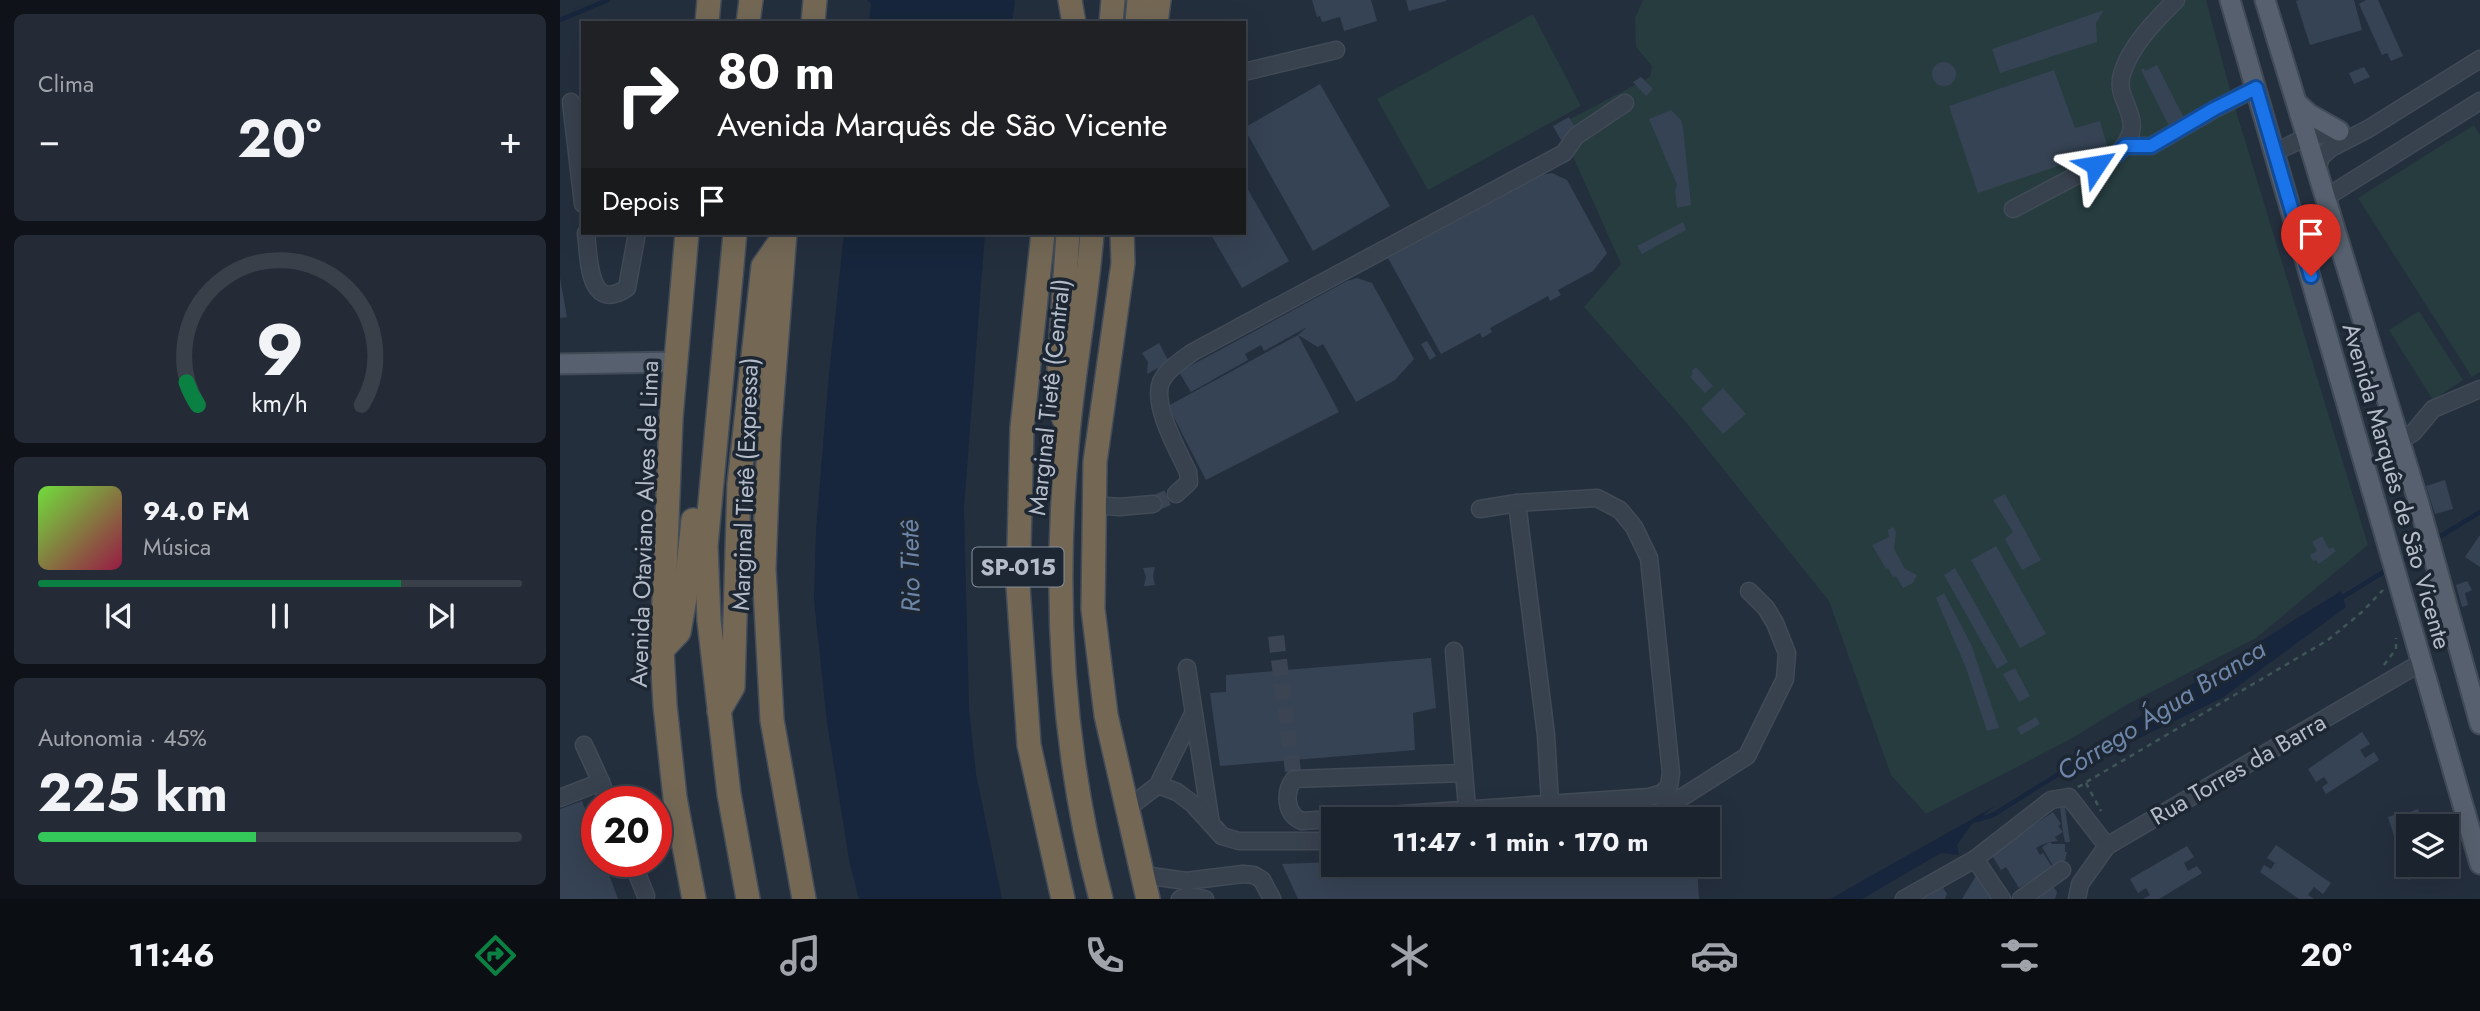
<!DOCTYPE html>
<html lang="pt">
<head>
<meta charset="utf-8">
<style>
  body { margin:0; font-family:Jost,sans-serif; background:#242b36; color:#f1f3f6; height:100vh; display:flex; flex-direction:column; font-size:26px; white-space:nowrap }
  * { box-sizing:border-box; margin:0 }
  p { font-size:23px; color:#a0a4aa }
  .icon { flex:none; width:38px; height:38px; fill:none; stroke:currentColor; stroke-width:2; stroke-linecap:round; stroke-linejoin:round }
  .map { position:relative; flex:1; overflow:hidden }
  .details { display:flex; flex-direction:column; gap:14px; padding:14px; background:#0f1319; width:560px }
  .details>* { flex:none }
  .hud { position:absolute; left:21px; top:21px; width:665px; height:214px; border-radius:0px; box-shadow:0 7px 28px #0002,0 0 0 2px #39404a; background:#202124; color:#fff; overflow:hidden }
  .fabs { position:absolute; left:1836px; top:814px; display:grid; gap:14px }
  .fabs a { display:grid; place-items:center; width:63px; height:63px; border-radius:0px; background:#1b232e; box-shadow:0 7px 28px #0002,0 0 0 2px #39404a; font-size:35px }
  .speed { position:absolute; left:21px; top:786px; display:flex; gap:14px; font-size:35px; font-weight:700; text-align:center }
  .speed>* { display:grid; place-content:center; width:91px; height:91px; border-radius:50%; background:#1b232e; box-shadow:0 7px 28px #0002,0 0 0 2px #39404a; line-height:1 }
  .speed .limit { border:10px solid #d22; background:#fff; color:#111 }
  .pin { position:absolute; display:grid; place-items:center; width:60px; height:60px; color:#fff; margin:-72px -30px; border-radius:50% 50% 50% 0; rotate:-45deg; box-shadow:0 0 7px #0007 }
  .pin .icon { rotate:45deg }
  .me { position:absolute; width:77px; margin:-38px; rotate:57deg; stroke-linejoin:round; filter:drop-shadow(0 0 5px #0008) }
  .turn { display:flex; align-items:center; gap:24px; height:147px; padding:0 21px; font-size:32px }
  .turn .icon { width:91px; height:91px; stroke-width:2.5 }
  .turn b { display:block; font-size:49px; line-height:60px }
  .then { display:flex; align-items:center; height:66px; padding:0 21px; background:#0003; gap:14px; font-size:26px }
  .big { font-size:52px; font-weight:700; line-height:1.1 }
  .details .card { flex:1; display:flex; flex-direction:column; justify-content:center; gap:10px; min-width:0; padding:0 24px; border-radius:10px; background:#242b36 }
  .details .dial { align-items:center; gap:0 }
  .dial svg { height:182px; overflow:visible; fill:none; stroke:#39404a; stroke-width:7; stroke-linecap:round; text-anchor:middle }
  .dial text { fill:#f1f3f6; stroke:none }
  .song { display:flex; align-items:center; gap:21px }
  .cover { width:84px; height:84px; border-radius:10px; background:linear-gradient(135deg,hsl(100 70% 55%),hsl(340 70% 35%)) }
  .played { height:7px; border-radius:4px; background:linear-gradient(90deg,#0b8043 75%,#39404a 75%) }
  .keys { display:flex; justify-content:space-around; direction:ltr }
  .heat { display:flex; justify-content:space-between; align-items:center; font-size:38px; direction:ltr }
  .charge { height:10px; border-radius:5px; background:linear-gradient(90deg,#34c759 45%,#39404a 0) }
  .trip { position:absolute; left:761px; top:807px; width:399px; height:70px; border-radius:0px; background:#1b232e; box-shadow:0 7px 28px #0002,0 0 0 2px #39404a; font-weight:700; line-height:70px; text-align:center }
  .menu { display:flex; height:112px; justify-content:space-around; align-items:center; background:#0b0e12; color:#a0a4aa }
  .menu .icon { width:49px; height:49px }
  .menu .active { color:#0b8043 }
  .menu b { font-size:32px; color:#f1f3f6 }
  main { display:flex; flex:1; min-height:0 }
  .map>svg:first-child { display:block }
  .green { fill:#263c3f }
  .water { fill:#17263c }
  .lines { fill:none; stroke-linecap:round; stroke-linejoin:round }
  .stream { stroke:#17263c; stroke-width:4.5 }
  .building { fill:#364354 }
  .minor-tunnel { stroke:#3a4453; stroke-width:16; stroke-dasharray:16 8; stroke-linecap:butt }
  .minor-casing { stroke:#414a57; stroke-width:19 }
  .major-casing { stroke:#414a57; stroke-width:23 }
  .highway-casing { stroke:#434c59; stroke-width:26 }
  .path { stroke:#3f5557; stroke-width:2.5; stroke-dasharray:5 5; stroke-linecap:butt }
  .minor { stroke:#38414e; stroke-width:16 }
  .major { stroke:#56606e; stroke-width:19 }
  .highway { stroke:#746855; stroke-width:23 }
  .route-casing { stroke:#114b97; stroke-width:18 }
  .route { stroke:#1a73e8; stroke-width:12 }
  .labels { text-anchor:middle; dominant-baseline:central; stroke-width:7; stroke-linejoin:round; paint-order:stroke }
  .shield { fill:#1d2633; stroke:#878f9c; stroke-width:2 }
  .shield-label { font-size:23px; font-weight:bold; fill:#b4bcc9 }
  .street-label { font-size:24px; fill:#b4bcc9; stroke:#1d2633 }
  .water-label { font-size:26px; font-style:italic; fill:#6d86a8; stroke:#1d2633 }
</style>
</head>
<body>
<main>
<section class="details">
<div class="card"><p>Clima</p>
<div class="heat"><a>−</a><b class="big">20°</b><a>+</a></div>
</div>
<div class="card dial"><svg viewBox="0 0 100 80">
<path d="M14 69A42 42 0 1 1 86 69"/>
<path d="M14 69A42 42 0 0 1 9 59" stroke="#0b8043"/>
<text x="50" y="56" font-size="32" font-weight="700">9</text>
<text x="50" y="72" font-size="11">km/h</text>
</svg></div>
<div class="card">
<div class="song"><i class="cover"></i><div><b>94.0 FM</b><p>Música</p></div></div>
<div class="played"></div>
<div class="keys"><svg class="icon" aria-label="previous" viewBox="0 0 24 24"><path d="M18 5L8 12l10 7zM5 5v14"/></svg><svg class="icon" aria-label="pause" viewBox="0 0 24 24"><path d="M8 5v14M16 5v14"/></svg><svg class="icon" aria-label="next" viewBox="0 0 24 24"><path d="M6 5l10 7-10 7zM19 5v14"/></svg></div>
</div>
<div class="card"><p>Autonomia · 45%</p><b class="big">225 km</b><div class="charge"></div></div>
</section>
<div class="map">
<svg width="1920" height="899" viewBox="0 0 1920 899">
  <rect width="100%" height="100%" fill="#242f3e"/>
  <g class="green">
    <polygon points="1083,0 1646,0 1673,101 1808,545 1696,638 1568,704 1507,741 1366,814 1331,775 1269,601 1124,420 1024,307 1061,264 999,125 1090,77 1092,66 1076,47 1075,18"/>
    <polygon points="973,14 1021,106 868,190 817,99"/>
    <polygon points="1914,125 1920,135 1920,372 1912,377 1798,198"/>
    <polygon points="1859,311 1903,380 1873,400 1829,330"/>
  </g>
  <g class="water">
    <polygon points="307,0 455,0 452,23 309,23 311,4"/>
    <polygon points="284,233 425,233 404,508 409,708 416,774 442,899 299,899 290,865 267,723 254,600 256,530 268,384"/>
    <polygon points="1781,591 1786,607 1662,698 1524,765 1512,759"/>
    <polygon points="1435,806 1412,824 1397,845 1399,855 1381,853 1302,899 1270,899"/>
  </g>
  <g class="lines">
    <g class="stream">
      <polyline points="0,20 48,0"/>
      <polyline points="1876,539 1920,512"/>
      <polyline points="1838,563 1866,546"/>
      <polyline points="1778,600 1830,568"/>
      <polyline points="1417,820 1433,815 1521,760"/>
    </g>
  </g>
  <g class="building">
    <polygon points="752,0 811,0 817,21 784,31 780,17 762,22 760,16 757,17"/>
    <polygon points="846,0 886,0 886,1 849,11"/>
    <polygon points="1738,0 1794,0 1802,30 1750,45 1736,1"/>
    <polygon points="1806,0 1818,0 1843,56 1831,61 1827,53 1822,55 1799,4"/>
    <polygon points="1544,10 1536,23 1537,42 1440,73 1432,49"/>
    <circle cx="1384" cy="74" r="12"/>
    <polygon points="1597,65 1625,120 1610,128 1581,70 1584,68 1585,71"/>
    <polygon points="1804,67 1810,77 1794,84 1789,73"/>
    <polygon points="1494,70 1515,128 1540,121 1548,149 1418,193 1389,106"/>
    <polygon points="1081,77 1093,89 1086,96 1073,82"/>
    <polygon points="760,84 830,206 753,251 684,128"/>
    <polygon points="1111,110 1121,120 1123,127 1131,205 1117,208 1115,190 1117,185 1089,119"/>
    <polygon points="1009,117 1017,131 1001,140 993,126"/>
    <polygon points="992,173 1007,180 1047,253 1033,271 998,290 1001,295 990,301 988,296 930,328 932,332 922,338 920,333 881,354 828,258 982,175"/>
    <polygon points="687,188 729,261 682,288 650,233 684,233 684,190"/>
    <polygon points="1123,222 1126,230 1082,254 1077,246"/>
    <polygon points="0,278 7,317 0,318"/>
    <polygon points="797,278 812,283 854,359 835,380 796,402 763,344 758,347 738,335 747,327 704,351 701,345 685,354 688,360 631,392 619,372 787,281"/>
    <polygon points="738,335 779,412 646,480 608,406"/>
    <polygon points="867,341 876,356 870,360 861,344"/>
    <polygon points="599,343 609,362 587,374 588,362 582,353"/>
    <polygon points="1136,367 1153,386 1145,393 1130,377 1133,373 1131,371"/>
    <polygon points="1163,388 1186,414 1163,434 1141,409"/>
    <polygon points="1885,480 1893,509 1875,514 1866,486"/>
    <polygon points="1445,494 1481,560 1462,570 1445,539 1453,532 1433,500"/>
    <polygon points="1333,527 1336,532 1334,549 1345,569 1357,575 1353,583 1343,588 1336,576 1333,577 1328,568 1326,569 1312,545 1329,537 1328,530"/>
    <polygon points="1920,535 1920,567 1905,557"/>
    <polygon points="1762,536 1769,549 1773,547 1776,551 1759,564 1756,560 1753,561 1750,555 1757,551 1752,542"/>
    <polygon points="1436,546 1486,634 1460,648 1411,560"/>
    <polygon points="595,567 593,576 595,585 584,586 586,577 583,568"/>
    <polygon points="1395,568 1448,662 1437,669 1384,575"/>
    <polygon points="1907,581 1912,590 1905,593 1908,605 1902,607 1896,585"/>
    <polygon points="1384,593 1411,644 1439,728 1427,731 1406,668 1376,598"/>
    <polygon points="871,658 876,708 853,713 855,750 660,766 650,693 666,692 666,675"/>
    <polygon points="1455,668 1470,696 1459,702 1443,674"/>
    <polygon points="1476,717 1480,724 1461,735 1457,728"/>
    <polygon points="1802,732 1810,744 1800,750 1805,758 1814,752 1819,760 1766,794 1762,787 1768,783 1764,777 1756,782 1748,769"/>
    <polygon points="22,801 37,841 37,861 44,861 58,899 0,899 0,809"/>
    <polygon points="1500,807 1505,807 1510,842 1505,842 1503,832 1495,837 1498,841 1490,842 1492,844 1505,844 1505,852 1507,852 1504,865 1496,871 1482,847 1490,842 1481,845 1476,848 1480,855 1483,853 1493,868 1459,888 1446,867 1441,870 1431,854 1493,812 1501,824 1498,826 1503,832"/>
    <polygon points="1858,809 1864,826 1848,826 1848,864 1865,865 1860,867 1863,876 1848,880 1828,817 1841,813 1844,824 1853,821 1850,812"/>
    <polygon points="1716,845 1771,883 1763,894 1754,887 1748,895 1754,899 1739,899 1700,872 1704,865 1711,869 1715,863 1707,858"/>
    <polygon points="1627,846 1634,857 1624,863 1628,871 1637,866 1642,873 1599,899 1583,899 1590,895 1586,888 1578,893 1570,879"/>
    <polygon points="774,862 774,864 1137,864 1139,899 738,899 722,864"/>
    <polygon points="1417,874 1436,899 1402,899"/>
    <polygon points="1492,884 1497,892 1495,899 1469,899"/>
    <polygon points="1382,886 1387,894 1385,899 1356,899 1365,894 1367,897 1371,895 1369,892"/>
  </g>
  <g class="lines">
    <g class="minor-tunnel">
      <polyline points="593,504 616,494"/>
      <polyline points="716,636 734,779"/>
    </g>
    <g class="minor-casing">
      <g id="minor">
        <polyline points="684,72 776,50"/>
        <polyline points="11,102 23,204"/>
        <polyline points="1565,146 1591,146 1655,109 1696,88"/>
        <polyline points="1715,152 1747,137 1781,131"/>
        <polyline points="1757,170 1761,157 1771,148 1808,129 1920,59"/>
        <polyline points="1765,198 1920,101"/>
        <path d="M1453 209 1557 154C1592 119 1553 104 1562 74 1570 46 1596 20 1616 0"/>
        <path d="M26 233C29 258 28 314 67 288L77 233"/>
        <polyline points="1839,440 1853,433 1873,409 1920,389"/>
        <path d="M616 494 629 482 628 472C618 450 592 406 601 382 607 369 622 360 633 352L1004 153 1016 136 1065 103"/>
        <polyline points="957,503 986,735 990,803"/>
        <polyline points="533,505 560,507 593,504"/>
        <polyline points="894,651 907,808"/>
        <polyline points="627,668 651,824"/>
        <polyline points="24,745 41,782"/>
        <path d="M903 773 734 779C724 792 725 815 742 821L1089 797 1102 793 1109 786 1111 773 1089 558 1074 527 1060 510 1037 498 957 503 920 509"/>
        <polyline points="598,785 617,792 633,804 662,836 679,841 774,841"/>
        <polyline points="0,798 41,782 48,802"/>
        <polyline points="568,808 598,785 633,714"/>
        <polyline points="1088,819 1187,756 1225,679 1227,653 1215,623 1206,608 1189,591"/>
        <polyline points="1415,859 1442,899"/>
        <polyline points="72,861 86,896"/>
        <polyline points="584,875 626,881 683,874 694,875 702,880 712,899"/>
        <polyline points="620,899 627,896 645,899"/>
        <polyline points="1344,899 1415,859 1491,800 1509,797 1547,846"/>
        <polyline points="1461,899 1502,870"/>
        <polyline points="1517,899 1520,884 1547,846 1862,662"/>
      </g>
    </g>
    <g class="major-casing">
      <g id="major">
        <polyline points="1670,0 1920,864"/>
        <polyline points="1705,0 1859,504 1920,724"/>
        <polyline points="1737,103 1749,114 1779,131"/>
        <polyline points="0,364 116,362"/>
      </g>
    </g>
    <g class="highway-casing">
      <g id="highway">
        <polyline points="510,0 514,23"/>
        <polyline points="147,23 149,0"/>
        <polyline points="188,23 191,0"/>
        <polyline points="253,23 255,0"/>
        <polyline points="551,23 553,0"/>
        <polyline points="577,23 579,0"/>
        <polyline points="596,23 599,0"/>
        <polyline points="127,233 111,418 102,650 105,705 115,798 134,899"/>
        <polyline points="175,233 146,546 149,621 169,794 188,899"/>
        <polyline points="225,233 209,438 204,569 212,720 244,899"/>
        <polyline points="483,233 462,428 458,586 469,745 503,899"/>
        <path d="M532 233C527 300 514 366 508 434 493 589 501 748 541 899"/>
        <polyline points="562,233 563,263 535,462 533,609 546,715 588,899"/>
        <polyline points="504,419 497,398 508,233"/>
        <polyline points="102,650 119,632 125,598 133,520"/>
        <polyline points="159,711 173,687 179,484 203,266 224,236"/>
      </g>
    </g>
    <g class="path">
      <polyline points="1824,665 1836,649 1836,638"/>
      <polyline points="1526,783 1541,811"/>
      <polyline points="1518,787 1768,640 1802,612 1823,590"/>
      <polyline points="1518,787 1526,783"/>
    </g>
    <use href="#minor" class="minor"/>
    <use href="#major" class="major"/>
    <use href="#highway" class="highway"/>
  </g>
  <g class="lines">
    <g class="route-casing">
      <polyline id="route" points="1536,165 1557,154 1565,146 1591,146 1654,109 1696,88 1751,276"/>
    </g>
    <use href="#route" class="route"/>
  </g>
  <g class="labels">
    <rect class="shield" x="412.5" y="547.5" width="91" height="39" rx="5"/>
    <g class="shield-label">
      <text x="458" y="567">SP-015</text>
    </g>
    <g class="street-label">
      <text transform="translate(489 397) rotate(-84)">Marginal Tietê (Central)</text>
      <text transform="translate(185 484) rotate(-88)">Marginal Tietê (Expressa)</text>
      <text transform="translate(1837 486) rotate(74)">Avenida Marquês de São Vicente</text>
      <text transform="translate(84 524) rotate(-88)">Avenida Otaviano Alves de Lima</text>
      <text transform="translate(1678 769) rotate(-30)">Rua Torres da Barra</text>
    </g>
    <g class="water-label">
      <text transform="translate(350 566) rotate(-91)">Rio Tietê</text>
      <text transform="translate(1601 710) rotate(-32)">Córrego Água Branca</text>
    </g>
  </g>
</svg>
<div class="fabs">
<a><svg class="icon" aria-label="layers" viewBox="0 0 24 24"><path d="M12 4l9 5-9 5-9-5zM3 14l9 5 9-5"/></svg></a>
</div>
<div class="speed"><div class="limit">20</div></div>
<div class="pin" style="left:1751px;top:276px;background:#d93025"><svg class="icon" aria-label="arrive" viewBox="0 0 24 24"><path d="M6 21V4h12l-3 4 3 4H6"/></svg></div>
<svg class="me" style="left:1536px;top:165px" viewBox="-20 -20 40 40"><path d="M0-17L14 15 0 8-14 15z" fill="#1a73e8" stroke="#fff" stroke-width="4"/></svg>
<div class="trip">11:47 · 1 min · 170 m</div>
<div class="hud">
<div class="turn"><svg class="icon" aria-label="right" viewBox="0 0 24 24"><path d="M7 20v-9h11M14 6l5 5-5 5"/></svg><div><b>80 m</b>Avenida Marquês de São Vicente</div></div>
<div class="then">Depois<svg class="icon" aria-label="arrive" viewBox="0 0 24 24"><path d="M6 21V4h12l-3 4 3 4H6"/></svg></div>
</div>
</div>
</main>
<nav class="menu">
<b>11:46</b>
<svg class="icon active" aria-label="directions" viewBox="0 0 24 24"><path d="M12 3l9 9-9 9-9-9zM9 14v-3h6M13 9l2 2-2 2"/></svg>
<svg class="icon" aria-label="music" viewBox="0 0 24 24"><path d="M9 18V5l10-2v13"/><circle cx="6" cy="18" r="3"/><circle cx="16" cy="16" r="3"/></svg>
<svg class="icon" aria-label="phone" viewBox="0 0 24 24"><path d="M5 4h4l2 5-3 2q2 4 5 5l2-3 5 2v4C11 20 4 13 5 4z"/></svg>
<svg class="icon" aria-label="climate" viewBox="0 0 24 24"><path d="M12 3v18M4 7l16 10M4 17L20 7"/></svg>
<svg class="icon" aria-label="car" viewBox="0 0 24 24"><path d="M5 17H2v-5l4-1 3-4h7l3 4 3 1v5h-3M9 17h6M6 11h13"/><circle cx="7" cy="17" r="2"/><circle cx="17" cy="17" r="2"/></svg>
<svg class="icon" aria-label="filters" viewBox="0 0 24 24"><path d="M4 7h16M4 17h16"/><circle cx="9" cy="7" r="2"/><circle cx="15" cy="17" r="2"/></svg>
<b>20°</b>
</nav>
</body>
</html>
